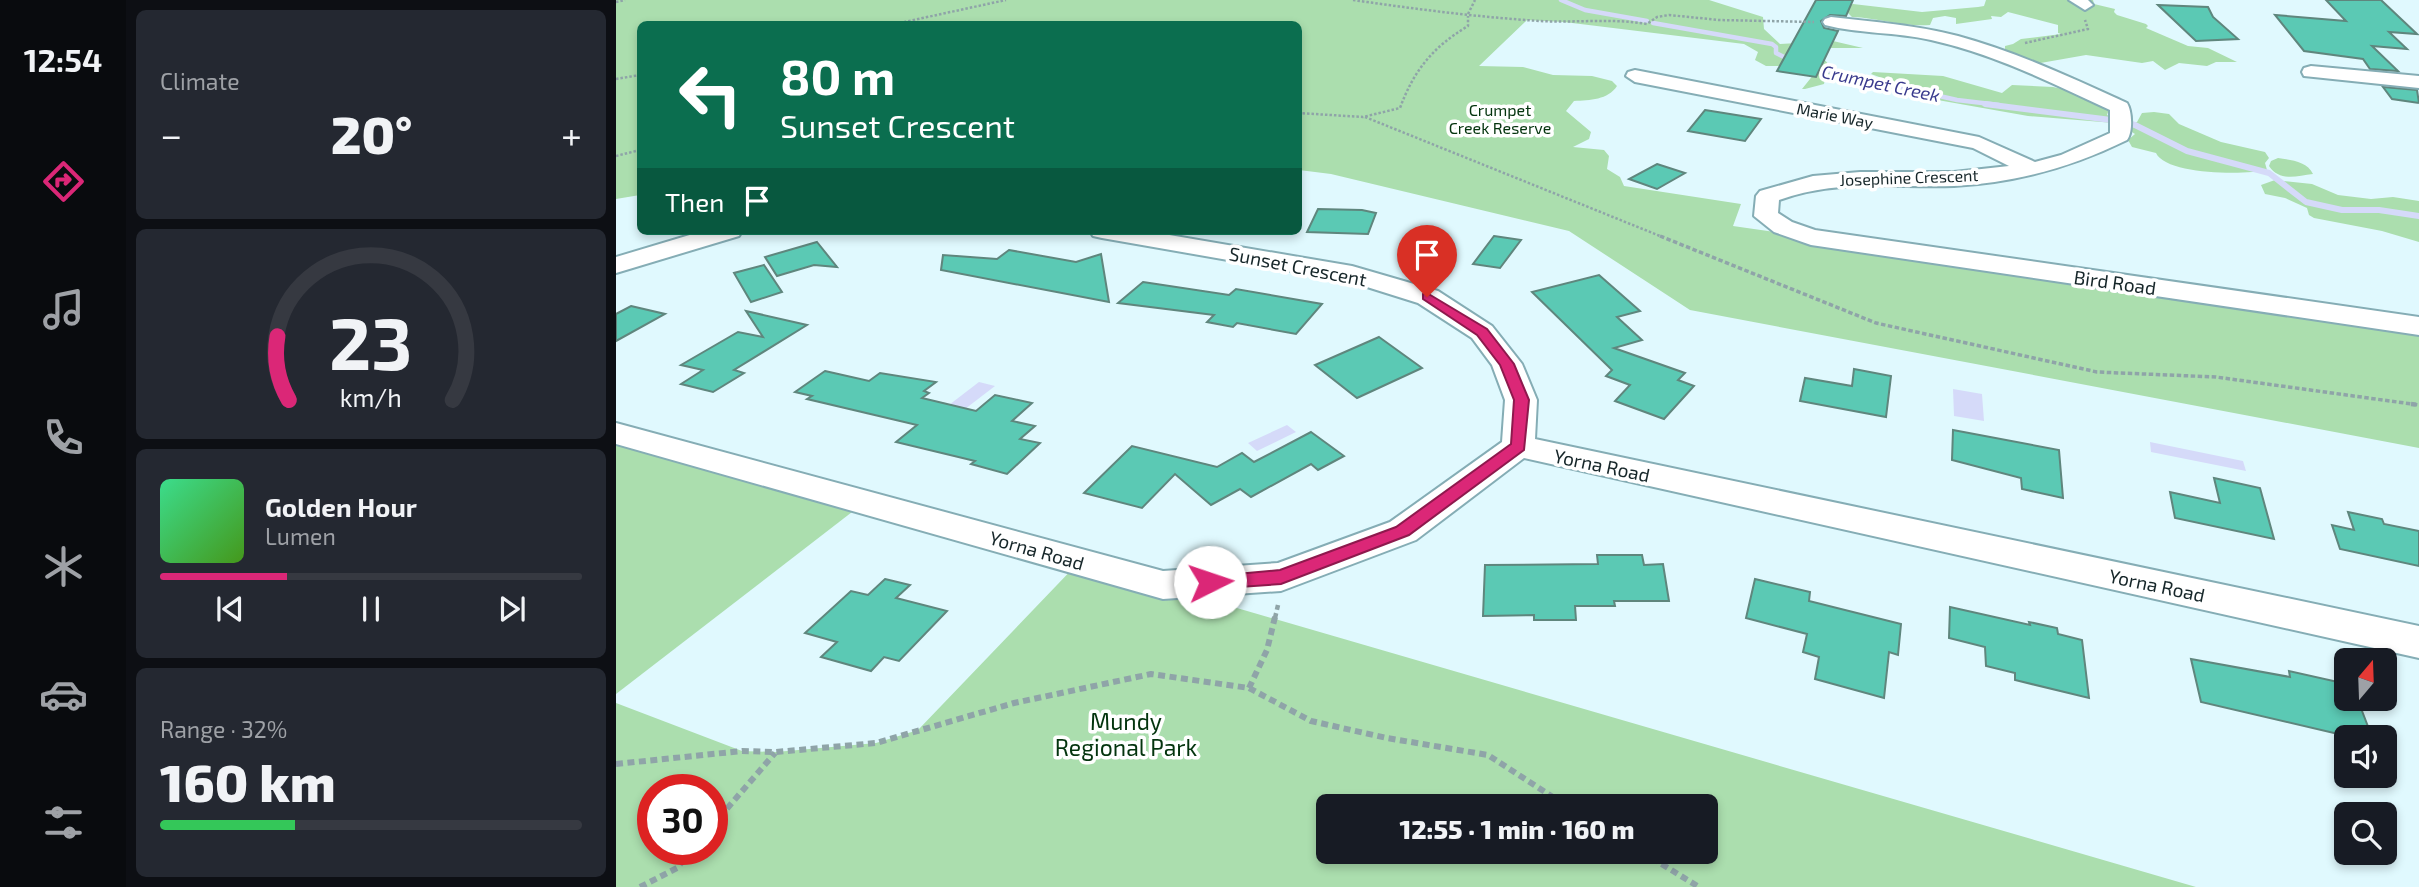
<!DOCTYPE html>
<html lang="en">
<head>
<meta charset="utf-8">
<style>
  body { margin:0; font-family:"Exo 2",sans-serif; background:#242831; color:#f1f3f6; height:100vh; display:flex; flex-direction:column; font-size:26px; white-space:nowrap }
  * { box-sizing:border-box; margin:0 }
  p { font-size:23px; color:#9ea1a6 }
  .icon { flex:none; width:38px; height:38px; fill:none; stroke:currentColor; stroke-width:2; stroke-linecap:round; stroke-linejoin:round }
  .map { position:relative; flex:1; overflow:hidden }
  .sheet { display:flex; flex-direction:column; gap:10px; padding:10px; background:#0d0f14; width:490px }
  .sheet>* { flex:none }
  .guide { position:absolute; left:21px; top:21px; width:665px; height:214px; border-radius:10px; box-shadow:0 4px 10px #0003; background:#0b6e4f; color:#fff; overflow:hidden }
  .needle { width:46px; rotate:19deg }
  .buttons { position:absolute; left:1718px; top:648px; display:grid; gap:14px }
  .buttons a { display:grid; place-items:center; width:63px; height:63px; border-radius:10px; background:#171b24; box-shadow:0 4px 10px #0003; font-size:35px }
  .speed { position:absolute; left:21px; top:774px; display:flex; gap:14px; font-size:35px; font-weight:700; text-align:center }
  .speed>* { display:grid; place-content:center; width:91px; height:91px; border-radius:50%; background:#171b24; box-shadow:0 4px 10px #0003; line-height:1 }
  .speed .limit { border:10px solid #d22; background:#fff; color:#111 }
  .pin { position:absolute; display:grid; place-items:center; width:60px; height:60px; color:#fff; margin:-72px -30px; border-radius:50% 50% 50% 0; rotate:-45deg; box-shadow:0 0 7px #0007 }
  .pin .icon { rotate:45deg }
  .me { position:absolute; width:77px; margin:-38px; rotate:86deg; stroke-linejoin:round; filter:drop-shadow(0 0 5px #0008) }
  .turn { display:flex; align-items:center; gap:24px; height:147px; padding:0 28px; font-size:32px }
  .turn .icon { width:91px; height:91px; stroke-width:2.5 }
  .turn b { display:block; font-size:49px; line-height:60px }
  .then { display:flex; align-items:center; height:66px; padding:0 28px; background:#0003; gap:14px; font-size:26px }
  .big { font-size:52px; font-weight:800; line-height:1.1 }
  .sheet .card { flex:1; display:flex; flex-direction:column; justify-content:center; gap:10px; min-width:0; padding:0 24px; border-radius:10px; background:#242831 }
  .sheet .dial { align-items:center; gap:0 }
  .dial svg { height:182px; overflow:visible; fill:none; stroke:#363941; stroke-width:7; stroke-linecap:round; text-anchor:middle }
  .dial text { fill:#f1f3f6; stroke:none }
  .song { display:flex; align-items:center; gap:21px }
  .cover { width:84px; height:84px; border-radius:10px; background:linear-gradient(135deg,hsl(150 70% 55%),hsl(100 70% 35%)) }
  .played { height:7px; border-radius:4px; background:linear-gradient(90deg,#db2777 30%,#363941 30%) }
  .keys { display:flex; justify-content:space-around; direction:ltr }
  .heat { display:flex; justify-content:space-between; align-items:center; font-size:38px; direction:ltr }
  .charge { height:10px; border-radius:5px; background:linear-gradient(90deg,#34c759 32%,#363941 0) }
  .trip { position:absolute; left:700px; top:794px; width:402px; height:70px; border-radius:10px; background:#171b24; box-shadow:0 4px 10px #0003; font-weight:800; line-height:70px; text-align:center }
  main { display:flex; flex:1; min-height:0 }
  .tabs { display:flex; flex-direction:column; width:126px; justify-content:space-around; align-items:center; background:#090b0e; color:#9ea1a6 }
  .tabs .icon { width:49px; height:49px }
  .tabs .active { color:#db2777 }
  .tabs b { font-size:32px; color:#f1f3f6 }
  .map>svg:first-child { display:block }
  .green { fill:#abdeae; fill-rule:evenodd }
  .water { fill:#d5daf9 }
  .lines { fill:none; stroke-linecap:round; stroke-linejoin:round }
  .stream-far1 { stroke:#d5daf9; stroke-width:4.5 }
  .stream { stroke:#d5daf9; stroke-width:6 }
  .building { fill:#5bc9b4; stroke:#5f867d; stroke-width:2 }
  .street-casing { stroke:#85adb5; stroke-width:4 }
  .path-far3 { stroke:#8fa4a8; stroke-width:2.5; stroke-dasharray:2.5 2; stroke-linecap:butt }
  .path-far2 { stroke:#8fa4a8; stroke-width:3.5; stroke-dasharray:4.5 2.5; stroke-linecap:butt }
  .path-far1 { stroke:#8fa4a8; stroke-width:4.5; stroke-dasharray:5 3.5; stroke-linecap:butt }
  .path { stroke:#8fa4a8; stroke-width:6; stroke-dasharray:7 4.5; stroke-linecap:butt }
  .street { fill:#fff; fill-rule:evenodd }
  .route { fill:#db2777; stroke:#8e194d; stroke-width:2 }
  .labels { text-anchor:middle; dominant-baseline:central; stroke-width:7; stroke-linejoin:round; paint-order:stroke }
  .far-park-label { font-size:16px; fill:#04340e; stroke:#fff }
  .far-street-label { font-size:16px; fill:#162629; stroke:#fff }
  .far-water-label { font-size:18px; font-style:italic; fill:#393a8d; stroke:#fff }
  .street-label { font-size:19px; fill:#162629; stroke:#fff }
  .near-park-label { font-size:23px; fill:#04340e; stroke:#fff }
</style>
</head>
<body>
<main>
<nav class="tabs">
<b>12:54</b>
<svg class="icon active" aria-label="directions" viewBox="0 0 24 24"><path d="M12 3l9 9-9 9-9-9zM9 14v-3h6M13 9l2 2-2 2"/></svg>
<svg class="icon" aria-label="music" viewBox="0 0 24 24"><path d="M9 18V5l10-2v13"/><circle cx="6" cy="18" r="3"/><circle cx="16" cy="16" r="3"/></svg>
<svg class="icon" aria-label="phone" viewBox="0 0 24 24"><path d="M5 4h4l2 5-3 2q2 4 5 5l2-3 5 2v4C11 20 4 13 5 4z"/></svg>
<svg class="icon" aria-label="climate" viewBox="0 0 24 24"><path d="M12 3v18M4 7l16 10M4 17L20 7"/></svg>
<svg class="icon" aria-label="car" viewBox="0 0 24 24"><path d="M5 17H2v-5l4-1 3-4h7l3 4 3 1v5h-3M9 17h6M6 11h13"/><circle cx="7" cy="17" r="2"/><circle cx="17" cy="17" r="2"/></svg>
<svg class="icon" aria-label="filters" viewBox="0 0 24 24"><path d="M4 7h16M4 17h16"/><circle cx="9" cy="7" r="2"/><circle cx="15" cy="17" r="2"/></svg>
</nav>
<section class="sheet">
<div class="card"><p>Climate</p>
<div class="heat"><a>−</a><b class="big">20°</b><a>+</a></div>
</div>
<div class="card dial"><svg viewBox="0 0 100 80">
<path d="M14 69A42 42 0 1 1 86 69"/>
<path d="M14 69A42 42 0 0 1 9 41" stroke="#db2777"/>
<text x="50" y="56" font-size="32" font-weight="700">23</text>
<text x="50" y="72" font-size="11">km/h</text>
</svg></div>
<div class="card">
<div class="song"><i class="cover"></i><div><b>Golden Hour</b><p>Lumen</p></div></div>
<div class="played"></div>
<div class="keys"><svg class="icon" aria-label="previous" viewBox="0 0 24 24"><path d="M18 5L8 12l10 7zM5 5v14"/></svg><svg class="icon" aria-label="pause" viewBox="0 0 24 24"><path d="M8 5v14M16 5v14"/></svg><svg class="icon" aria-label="next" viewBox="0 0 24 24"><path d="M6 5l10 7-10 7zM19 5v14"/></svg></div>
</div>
<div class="card"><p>Range · 32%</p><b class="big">160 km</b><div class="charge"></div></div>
</section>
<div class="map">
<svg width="1803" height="887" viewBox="0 0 1803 887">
  <rect width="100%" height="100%" fill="#e0f9fe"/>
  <g class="green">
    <path d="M0 0H1093L1147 17 1148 29 1164 44 1217 41 1247 48H1213L1212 52 1206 53V57L1216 68 1241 76 1242 81 1230 83 1209 78 1208 84 1189 89H1186L1198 74 1174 66H1150L1139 60 1142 52 1128 44 948 22 911 20 863 66 907 67 937 75 976 76 996 81 1001 86C992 100 974 100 958 101L950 111 975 132 973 139 957 147 988 150 993 156 991 169 1004 177 1008 186 1125 204 1117 226 1803 325V448L1074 310 953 231 715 174 683 170 682 24H24V195L0 199Z"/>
    <path d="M1370 0H1477L1478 4 1499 9 1498 12 1501 15 1530 24 1532 26 1530 28 1572 46 1592 48 1621 62H1600L1591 66 1563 63 1549 70 1537 61 1526 63 1470 55 1407 66 1373 52 1389 49V46L1397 44 1405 39 1445 34 1442 33V25L1392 12 1385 17 1375 16 1376 19 1340 24V18L1329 16 1317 18 1314 25C1287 27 1263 18 1236 17L1230 11 1231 6 1237 4 1306 12 1362 7 1368 6Z"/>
    <polygon points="1257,72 1327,76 1386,93 1396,85 1437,87 1460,92 1493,109 1491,115 1500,119 1498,123 1412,116 1282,93 1274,87 1282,84 1255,74"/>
    <path d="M1538 112 1553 114 1563 124 1605 142 1649 152 1653 158 1649 163 1651 170C1629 175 1550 175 1540 153L1516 147 1512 140 1519 134 1513 130V123L1521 122 1526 113Z"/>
    <path d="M1662 158C1675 160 1691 161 1697 174 1680 176 1664 182 1653 166L1655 161Z"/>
    <polygon points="1659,180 1696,184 1722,195 1755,199 1777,197 1803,201 1803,242 1766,231 1698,218 1693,215 1691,208 1669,198 1649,194 1645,185"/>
    <polygon points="0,433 249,502 0,694"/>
    <path d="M463 562 1580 887H0V703L126 751 160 752 260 743 302 730ZM37 789H96V849H37ZM712 807H1090V852H712Z"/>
  </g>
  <g class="water">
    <polygon points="363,382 379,386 349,409 333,405"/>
    <polygon points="1337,389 1366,394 1368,421 1338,416"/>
    <polygon points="671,425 680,432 641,451 632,443"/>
    <polygon points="1534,442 1627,461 1630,471 1535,452"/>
  </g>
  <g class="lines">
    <g class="stream-far1">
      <polyline points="945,0 969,10 1031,21"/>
      <polyline points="1037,23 1156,44 1160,47 1160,53 1178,62"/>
      <polyline points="1195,67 1341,100 1383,105"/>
    </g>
    <g class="stream">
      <polyline points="1369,104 1503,121"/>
      <polyline points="1507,122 1519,125 1571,151 1653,173 1690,202 1726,210 1763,210 1803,216"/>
    </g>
  </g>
  <g class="building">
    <polygon points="1200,0 1237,0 1230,16 1214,15 1205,21 1208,28 1222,31 1200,77 1161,71"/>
    <polygon points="1710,0 1765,0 1801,34 1773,32 1791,49 1756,46 1782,71 1754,69 1747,59 1688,51 1659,15 1730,21"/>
    <polygon points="1542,5 1592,7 1597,17 1622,39 1580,41"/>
    <polygon points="1767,87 1801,90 1803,103 1776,99"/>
    <polygon points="1089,110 1145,119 1129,141 1072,131"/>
    <polygon points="1041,164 1069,173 1041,189 1013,179"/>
    <polygon points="702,209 746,210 760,213 752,234 691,232"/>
    <polygon points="878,236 905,240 884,268 857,264"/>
    <polygon points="201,242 221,267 198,265 161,276 149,257"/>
    <polygon points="393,250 460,262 485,254 493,302 325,270 327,255 381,259"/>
    <polygon points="148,265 166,292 135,302 118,273"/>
    <polygon points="983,275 1024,311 1001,317 1026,340 998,348 1069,373 1062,380 1078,386 1048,419 999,401 1014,385 990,376 996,370 916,292"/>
    <polygon points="527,282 613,295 620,289 706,304 680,334 621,323 617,327 591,322 598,315 502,303"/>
    <polygon points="15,306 49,314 0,341 0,314"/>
    <polygon points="130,311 191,325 118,370 128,373 97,392 65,384 87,370 65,365 122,332 147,337"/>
    <polygon points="763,337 806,368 741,398 699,365"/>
    <polygon points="1238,369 1275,376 1270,417 1184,401 1189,378 1236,386"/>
    <polygon points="209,371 253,381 264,373 320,382 308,391 313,393 306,398 360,411 379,395 416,403 396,421 419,426 404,439 424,443 391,474 355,464 359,461 280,442 301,425 191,399 196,396 179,392"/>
    <polygon points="1337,430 1443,450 1447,498 1406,489 1405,478 1336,460"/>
    <polygon points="695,432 728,456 702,470 695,464 635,497 624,489 595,505 559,474 526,508 468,493 516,446 601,467 626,453 638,462"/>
    <polygon points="1598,478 1644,488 1658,539 1559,518 1554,492 1604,503"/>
    <polygon points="1732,512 1766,519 1768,524 1803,531 1803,566 1724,549 1716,525 1738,530"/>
    <polygon points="981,555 1026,555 1028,565 1047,564 1053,601 998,601 999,606 959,606 960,620 918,620 918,615 867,616 869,565 982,564"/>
    <polygon points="269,579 294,585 280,598 331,611 283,661 268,657 255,671 205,657 221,642 189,633 235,591 252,595"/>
    <polygon points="1139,579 1194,592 1193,601 1285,624 1282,655 1273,652 1268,698 1199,679 1203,657 1187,652 1191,634 1130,618"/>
    <polygon points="1334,607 1414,625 1413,622 1441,628 1442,634 1466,640 1473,698 1399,680 1399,673 1370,666 1369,647 1333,638"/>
    <polygon points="1575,659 1674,677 1673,671 1731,684 1731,698 1741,698 1756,737 1735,737 1585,702"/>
  </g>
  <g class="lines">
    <g class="street-casing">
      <g id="street">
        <polygon points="1453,0 1472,0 1477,5 1469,10"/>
        <path d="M1215 17C1258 22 1300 25 1342 36 1401 52 1456 78 1511 103 1516 111 1517 132 1511 140 1456 167 1400 183 1338 186 1278 188 1220 179 1163 200L1162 213 1176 222 1199 230 1803 317V335L1195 245 1158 232 1138 216 1140 196 1144 191 1197 176 1244 172H1338L1393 166 1357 148 1019 82 1010 76 1012 72 1019 70 1363 137 1419 162 1445 155 1494 133V110C1436 83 1378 54 1315 40 1280 32 1244 34 1209 25L1207 22 1209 19Z"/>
        <polygon points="1695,66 1803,76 1803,88 1688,76 1686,72 1688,68"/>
        <polygon points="87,231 126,231 123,236 0,273 0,257"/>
        <polygon points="474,231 530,231 736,266 822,291 876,326 906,364 921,400 919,439 1803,626 1803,658 908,458 800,540 665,591 547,599 0,444 0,423 547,571 662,563 774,522 886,442 889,400 876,365 856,338 802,303 732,281 486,238 477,236"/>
      </g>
    </g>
    <g class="path-far3">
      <path d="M737 0C799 9 861 17 924 21 960 23 995 18 1031 24L1041 17 1053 15 1103 20 1198 22"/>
      <polyline points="0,2 9,0"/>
      <polyline points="852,14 859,0"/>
      <polyline points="279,24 390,0"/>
      <polyline points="1409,43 1472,29 1469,20"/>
      <polyline points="0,79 24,75"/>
      <path d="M682 113 747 117 784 108C798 70 817 47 852 26V16"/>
      <polyline points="749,117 1049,238"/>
      <polyline points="0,156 24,150"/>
    </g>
    <polyline class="path-far2" points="1044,236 1260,323 1481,372 1600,377 1803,405"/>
    <g class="path-far1">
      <polyline points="1795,404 1803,405"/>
      <polyline points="659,618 662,605"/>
    </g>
    <g class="path">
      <polyline points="633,688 651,650 659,617"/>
      <polyline points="0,764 126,751 160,752 260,743 398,703 535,674 633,688 695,721 771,738 872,755 952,807"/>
      <polyline points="96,826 159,753"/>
      <polyline points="1026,852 1083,887"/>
      <polyline points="24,887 61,868 77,849"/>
    </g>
    <use href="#street" class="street"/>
  </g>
  <polygon class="route" points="811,293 871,329 898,364 913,400 908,450 793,535 665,584 594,589 588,587 585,582 588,577 664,570 780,527 895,444 898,400 884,365 861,335 807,299 807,294"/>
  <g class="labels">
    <g class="far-park-label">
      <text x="884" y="109">Crumpet<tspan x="884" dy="18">Creek Reserve</tspan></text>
    </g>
    <g class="far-street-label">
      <text transform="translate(1219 115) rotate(11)">Marie Way</text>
      <text transform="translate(1293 177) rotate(-2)">Josephine Crescent</text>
    </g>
    <g class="far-water-label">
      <text transform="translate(1265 83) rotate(12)">Crumpet Creek</text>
    </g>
    <g class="street-label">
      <text transform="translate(682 266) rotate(11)">Sunset Crescent</text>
      <text transform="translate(1499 282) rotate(8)">Bird Road</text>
      <text transform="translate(986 465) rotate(12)">Yorna Road</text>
      <text transform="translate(421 550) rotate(16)">Yorna Road</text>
      <text transform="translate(1541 585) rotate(12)">Yorna Road</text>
    </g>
    <g class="near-park-label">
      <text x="510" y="721">Mundy<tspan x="510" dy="26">Regional Park</tspan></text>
    </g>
  </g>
</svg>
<div class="buttons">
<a><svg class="needle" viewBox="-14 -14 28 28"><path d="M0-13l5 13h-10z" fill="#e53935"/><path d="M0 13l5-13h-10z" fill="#9ea1a6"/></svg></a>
<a><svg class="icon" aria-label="sound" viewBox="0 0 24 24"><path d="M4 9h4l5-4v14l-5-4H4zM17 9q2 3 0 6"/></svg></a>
<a><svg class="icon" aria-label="search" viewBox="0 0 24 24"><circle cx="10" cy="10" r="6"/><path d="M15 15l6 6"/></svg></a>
</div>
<div class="speed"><div class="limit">30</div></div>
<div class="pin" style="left:811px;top:297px;background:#d93025"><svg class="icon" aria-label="arrive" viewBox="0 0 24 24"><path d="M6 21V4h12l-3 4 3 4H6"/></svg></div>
<svg class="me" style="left:594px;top:582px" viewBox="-20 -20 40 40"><circle r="19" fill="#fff"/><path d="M0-13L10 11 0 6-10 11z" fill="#db2777"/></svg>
<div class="trip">12:55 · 1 min · 160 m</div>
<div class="guide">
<div class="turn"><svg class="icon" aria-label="left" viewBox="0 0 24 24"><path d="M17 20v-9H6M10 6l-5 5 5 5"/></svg><div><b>80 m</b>Sunset Crescent</div></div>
<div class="then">Then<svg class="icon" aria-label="arrive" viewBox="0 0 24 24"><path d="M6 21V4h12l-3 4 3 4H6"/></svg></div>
</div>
</div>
</main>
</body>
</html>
